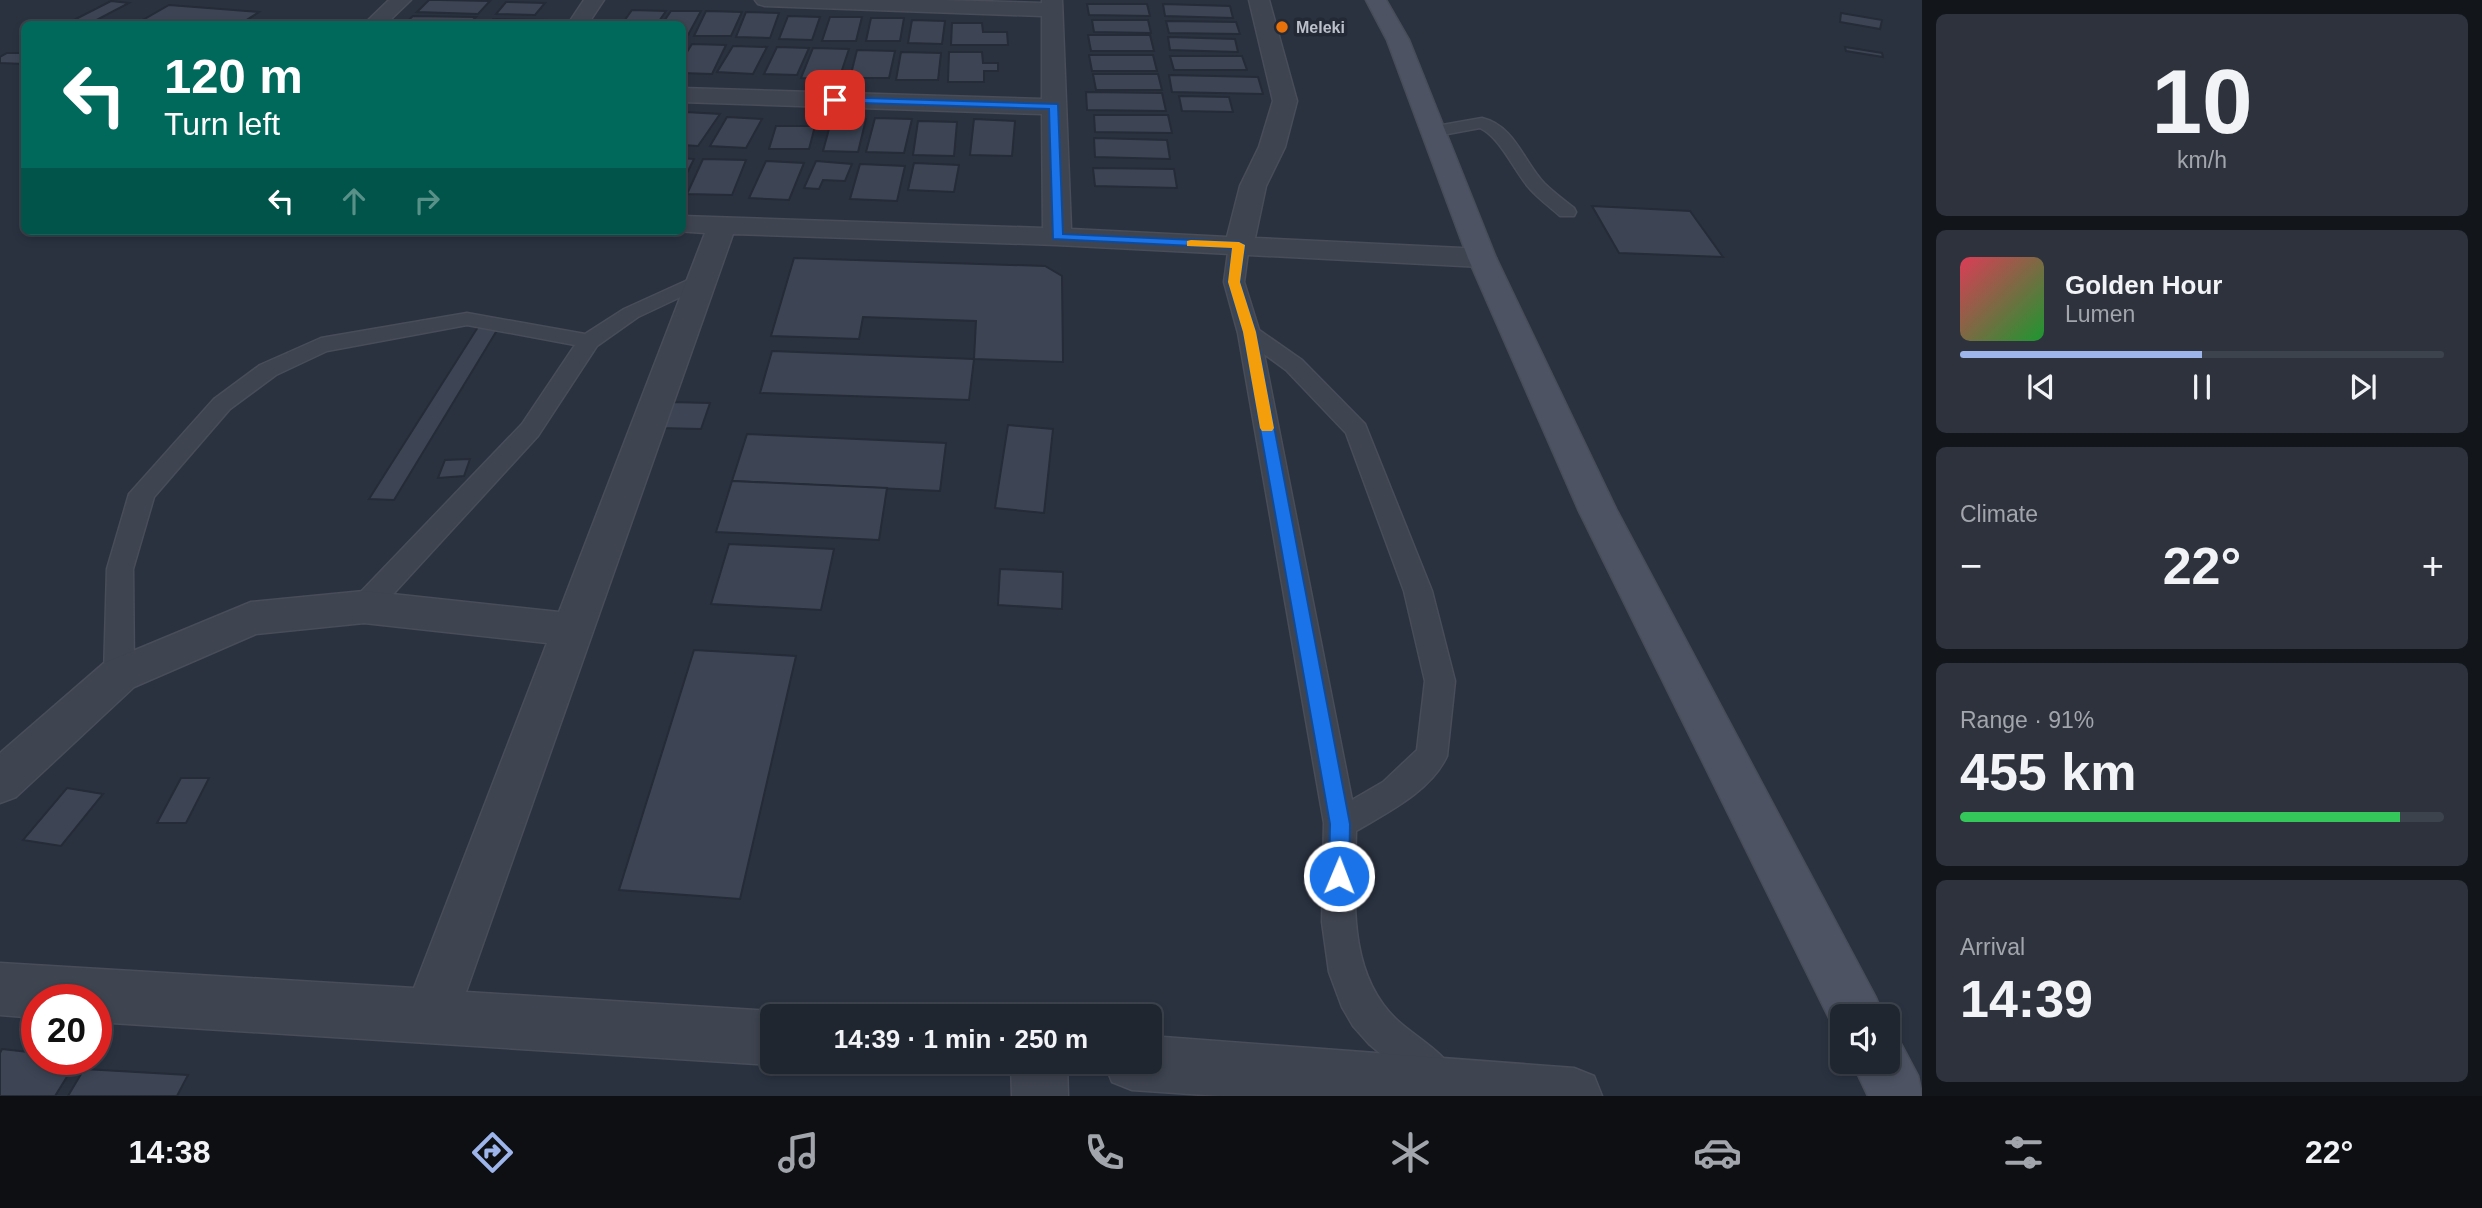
<!DOCTYPE html>
<html lang="en">
<head>
<meta charset="utf-8">
<style>
  body { margin:0; font-family:Arial,sans-serif; background:#2d323c; color:#f1f3f6; height:100vh; display:flex; flex-direction:column; font-size:26px; white-space:nowrap }
  * { box-sizing:border-box; margin:0 }
  p { font-size:23px; color:#a2a5ab }
  .icon { flex:none; width:38px; height:38px; fill:none; stroke:currentColor; stroke-width:2; stroke-linecap:round; stroke-linejoin:round }
  .map { position:relative; flex:1; overflow:hidden }
  .sheet { display:flex; flex-direction:column; gap:14px; padding:14px; background:#12151a; width:560px }
  .sheet>* { flex:none }
  .hud { position:absolute; left:21px; top:21px; width:665px; height:214px; border-radius:10px; box-shadow:0 4px 10px #0003,0 0 0 2px #3d434c; background:#00695c; color:#fff; overflow:hidden }
  .tools { position:absolute; left:1830px; top:1004px; display:grid; gap:14px }
  .tools a { display:grid; place-items:center; width:70px; height:70px; border-radius:10px; background:#202630; box-shadow:0 4px 10px #0003,0 0 0 2px #3d434c; font-size:35px }
  .speed { position:absolute; left:21px; top:984px; display:flex; gap:14px; font-size:35px; font-weight:700; text-align:center }
  .speed>* { display:grid; place-content:center; width:91px; height:91px; border-radius:50%; background:#202630; box-shadow:0 4px 10px #0003,0 0 0 2px #3d434c; line-height:1 }
  .speed .limit { border:10px solid #d22; background:#fff; color:#111 }
  .pin { position:absolute; display:grid; place-items:center; width:60px; height:60px; color:#fff; margin:-30px; border-radius:14px; box-shadow:0 4px 10px #0006 }
  .me { position:absolute; width:77px; margin:-38px; rotate:1deg; stroke-linejoin:round; filter:drop-shadow(0 0 5px #0008) }
  .turn { display:flex; align-items:center; gap:24px; height:147px; padding:0 28px; font-size:32px }
  .turn .icon { width:91px; height:91px; stroke-width:2.5 }
  .turn b { display:block; font-size:49px; line-height:60px }
  .lanes { display:flex; align-items:center; height:66px; padding:0 28px; background:#0003; justify-content:center; gap:35px; direction:ltr }
  .lanes .off { opacity:.35 }
  .big { font-size:52px; font-weight:700; line-height:1.1 }
  .sheet .card { flex:1; display:flex; flex-direction:column; justify-content:center; gap:10px; min-width:0; padding:0 24px; border-radius:10px; background:#2d323c }
  .sheet .dial { align-items:center; gap:0 }
  .dial b { font-size:91px; line-height:1 }
  .song { display:flex; align-items:center; gap:21px }
  .cover { width:84px; height:84px; border-radius:10px; background:linear-gradient(135deg,hsl(350 70% 55%),hsl(130 70% 35%)) }
  .played { height:7px; border-radius:4px; background:linear-gradient(90deg,#9eb5ec 50%,#3d434c 50%) }
  .keys { display:flex; justify-content:space-around; direction:ltr }
  .heat { display:flex; justify-content:space-between; align-items:center; font-size:38px; direction:ltr }
  .charge { height:10px; border-radius:5px; background:linear-gradient(90deg,#34c759 91%,#3d434c 0) }
  .trip { position:absolute; left:760px; top:1004px; width:402px; height:70px; border-radius:10px; background:#202630; box-shadow:0 4px 10px #0003,0 0 0 2px #3d434c; font-weight:700; line-height:70px; text-align:center }
  .tabs { display:flex; height:112px; justify-content:space-around; align-items:center; background:#0d0f13; color:#a2a5ab }
  .tabs .icon { width:49px; height:49px }
  .tabs .on { color:#9eb5ec }
  .tabs b { font-size:32px; color:#f1f3f6 }
  main { display:flex; flex:1; min-height:0 }
  .map>svg:first-child { display:block }
  .building { fill:#3d4555; stroke:#252b37; stroke-width:2 }
  .lines { fill:none; stroke-linecap:round; stroke-linejoin:round }
  .lane-casing { stroke:#484d59; stroke-width:3 }
  .street-casing { stroke:#484d59; stroke-width:3 }
  .secondary-casing { stroke:#484d59; stroke-width:3 }
  .lane { fill:#3e4450; fill-rule:evenodd }
  .street { fill:#3e4450; fill-rule:evenodd }
  .secondary { fill:#4d5363; fill-rule:evenodd }
  .route { fill:#1a73e8; stroke:#114b97; stroke-width:2 }
  .slow { fill:#f59e0b }
  .food-dot { fill:#e8710a; stroke:#232935; stroke-width:2.5 }
  .labels { text-anchor:middle; dominant-baseline:central; stroke-width:7; stroke-linejoin:round; paint-order:stroke }
  .far-poi-label { font-size:16px; font-weight:bold; fill:#bbc0ca; stroke:#232935; text-anchor:start }
</style>
</head>
<body>
<main>
<div class="map">
<svg width="1922" height="1096" viewBox="0 0 1922 1096">
  <rect width="100%" height="100%" fill="#2a3240"/>
  <g class="building">
    <polygon points="429,0 440,0 490,1 478,14 417,12"/>
    <polygon points="111,1 129,3 89,24 66,24"/>
    <polygon points="506,2 545,3 535,15 496,14"/>
    <polygon points="1087,4 1147,4 1150,16 1089,15"/>
    <polygon points="1163,4 1230,6 1233,18 1165,16"/>
    <polygon points="169,5 259,12 242,23 264,24 136,24"/>
    <polygon points="632,10 666,11 657,24 622,24"/>
    <polygon points="671,11 701,11 688,35 682,35 682,24 662,24"/>
    <polygon points="706,11 742,12 731,36 694,36"/>
    <polygon points="746,12 779,13 770,38 736,37"/>
    <polygon points="1841,13 1882,20 1880,29 1840,22"/>
    <polygon points="413,16 476,17 469,24 404,24"/>
    <polygon points="788,16 820,17 812,40 779,39"/>
    <polygon points="830,17 862,17 856,41 822,41"/>
    <polygon points="871,18 904,18 900,41 866,41"/>
    <polygon points="493,19 547,20 543,24 488,24"/>
    <polygon points="912,20 945,21 942,44 908,43"/>
    <polygon points="1092,20 1148,20 1151,33 1094,32"/>
    <polygon points="1166,21 1236,22 1240,34 1169,33"/>
    <polygon points="952,23 982,23 983,32 1007,32 1008,45 951,45"/>
    <polygon points="1088,35 1150,35 1154,51 1091,51"/>
    <polygon points="1168,37 1235,39 1238,52 1170,50"/>
    <polygon points="692,44 726,45 712,74 682,73 682,60"/>
    <polygon points="733,46 767,47 753,74 717,72"/>
    <polygon points="777,47 809,48 797,75 764,74"/>
    <polygon points="1845,47 1882,53 1883,57 1846,51"/>
    <polygon points="813,48 849,49 839,79 801,78"/>
    <polygon points="857,50 895,51 889,78 850,78"/>
    <polygon points="901,52 941,53 938,80 896,80"/>
    <polygon points="949,52 982,52 983,63 998,63 998,71 984,71 984,82 948,82"/>
    <polygon points="7,53 24,53 24,64 0,63 0,57"/>
    <polygon points="1089,55 1153,55 1157,71 1092,71"/>
    <polygon points="1170,56 1242,56 1247,70 1174,70"/>
    <polygon points="1093,74 1158,74 1162,90 1096,90"/>
    <polygon points="1169,75 1258,77 1263,94 1172,92"/>
    <polygon points="1086,92 1162,93 1166,111 1087,110"/>
    <polygon points="1179,96 1229,97 1233,112 1182,111"/>
    <polygon points="685,112 720,114 698,146 682,145"/>
    <polygon points="1094,115 1168,115 1172,133 1095,132"/>
    <polygon points="727,117 762,119 746,148 710,146"/>
    <polygon points="832,118 866,119 858,152 823,151"/>
    <polygon points="875,118 912,119 904,153 866,152"/>
    <polygon points="974,119 1015,121 1012,156 970,155"/>
    <polygon points="918,121 957,122 954,156 913,155"/>
    <polygon points="776,126 815,126 809,149 769,149"/>
    <polygon points="1094,138 1167,140 1170,159 1095,157"/>
    <polygon points="682,158 694,159 682,183"/>
    <polygon points="703,159 746,160 732,195 687,194"/>
    <polygon points="766,161 804,163 789,200 749,198"/>
    <polygon points="816,161 852,164 845,181 823,180 819,189 804,188"/>
    <polygon points="914,163 959,165 954,192 908,190"/>
    <polygon points="860,164 905,166 897,201 850,199"/>
    <polygon points="1093,168 1174,169 1177,188 1095,186"/>
    <polygon points="1592,206 1690,211 1723,257 1619,253"/>
    <polygon points="794,258 1045,266 1062,276 1063,362 974,359 976,321 863,317 859,339 771,336"/>
    <polygon points="478,327 499,327 394,500 369,499"/>
    <polygon points="772,351 974,359 969,400 760,393"/>
    <polygon points="670,402 710,403 701,429 660,428"/>
    <polygon points="1008,425 1053,429 1044,513 995,508"/>
    <polygon points="747,434 946,443 940,491 732,481"/>
    <polygon points="470,459 464,476 438,478 445,460"/>
    <polygon points="732,481 887,488 879,540 716,532"/>
    <polygon points="729,544 834,549 821,610 711,604"/>
    <polygon points="1000,569 1063,572 1062,609 998,605"/>
    <polygon points="694,650 796,656 740,899 619,890"/>
    <polygon points="181,778 209,778 186,823 157,823"/>
    <polygon points="67,788 103,794 61,846 23,840"/>
    <polygon points="2,1049 37,1053 37,1059 78,1059 55,1096 0,1096 0,1053"/>
    <polygon points="84,1069 188,1075 177,1096 68,1096"/>
  </g>
  <g class="lines">
    <g class="lane-casing">
      <g id="lane">
        <path d="M1482 118C1515 126 1523 161 1544 183 1553 192 1564 200 1574 208L1576 212 1574 216H1560C1550 207 1539 199 1530 189 1514 171 1501 138 1480 128L1431 137 1423 132 1431 127Z"/>
        <path d="M1239 239 1249 245 1244 282 1259 330 1302 360 1365 424 1432 591 1455 681 1447 756C1431 791 1388 812 1356 831 1355 895 1346 971 1396 1019 1416 1038 1446 1052 1457 1078L1451 1091 1441 1096 1425 1091 1369 1044 1353 1026 1342 1007 1329 972 1322 922 1324 823 1238 333 1224 282 1229 245ZM1264 354 1286 370 1346 433 1404 591 1425 681 1417 750 1383 782 1352 800Z"/>
        <polygon points="701,274 708,276 711,280 708,284 638,317 597,346 538,436 374,615 364,618 354,615 350,607 354,599 522,424 575,345 467,325 327,351 276,375 230,409 154,497 133,569 134,675 129,683 119,687 109,683 104,675 107,569 129,494 214,399 260,365 321,338 467,313 585,334 624,309"/>
      </g>
    </g>
    <g class="street-casing">
      <g id="street">
        <polygon points="389,0 411,0 386,24 364,24"/>
        <polygon points="584,0 604,0 588,24 568,24"/>
        <polygon points="755,0 942,0 1042,3 1042,0 1062,0 1071,229 1227,237 1240,186 1259,147 1273,101 1249,0 1269,0 1297,101 1285,147 1266,186 1255,238 1482,249 1492,252 1496,258 1492,264 1482,267 1057,245 733,234 466,992 772,1011 787,1017 772,1017 772,1062 779,1062 772,1065 96,1022 96,999 37,999 37,1018 0,1015 0,963 414,988 547,643 364,623 256,634 134,687 16,797 0,803 0,753 104,663 251,602 364,591 559,612 705,233 677,231 682,231 682,216 1043,228 1042,114 682,102 682,88 1042,99 1042,16 765,6 758,4"/>
        <polygon points="1150,1036 1574,1068 1594,1076 1602,1096 1220,1096 1132,1090 1112,1082 1104,1062 1150,1062"/>
        <polygon points="1011,1062 1067,1062 1068,1096 1012,1096"/>
      </g>
    </g>
    <g class="secondary-casing">
      <g id="secondary">
        <polygon points="1366,0 1386,0 1409,40 1496,258 1616,509 1876,998 1884,1017 1843,1017 1843,1038 1838,1036 1578,509 1468,258 1387,40"/>
        <polygon points="1888,1038 1900,1042 1918,1076 1922,1096 1868,1096 1852,1062 1888,1062"/>
      </g>
    </g>
    <use href="#lane" class="lane"/>
    <use href="#street" class="street"/>
    <use href="#secondary" class="secondary"/>
  </g>
  <polygon class="route" points="835,97 1058,104 1063,234 1239,242 1245,245 1240,282 1256,332 1350,824 1349,876 1346,883 1339,886 1332,883 1329,876 1330,824 1243,332 1228,282 1232,248 1053,239 1049,109 831,102 831,98"/>
  <polygon class="slow" points="1191,240 1239,242 1245,245 1240,282 1256,332 1274,428 1272,431 1262,431 1260,428 1243,332 1228,282 1232,248 1187,246 1187,241"/>
  <circle class="food-dot" cx="1282" cy="27" r="7"/>
  <g class="labels">
    <g class="far-poi-label">
      <text x="1296" y="27">Meleki</text>
    </g>
  </g>
</svg>
<div class="tools">
<a><svg class="icon" aria-label="sound" viewBox="0 0 24 24"><path d="M4 9h4l5-4v14l-5-4H4zM17 9q2 3 0 6"/></svg></a>
</div>
<div class="speed"><div class="limit">20</div></div>
<div class="pin" style="left:835px;top:100px;background:#d93025"><svg class="icon" aria-label="arrive" viewBox="0 0 24 24"><path d="M6 21V4h12l-3 4 3 4H6"/></svg></div>
<svg class="me" style="left:1339px;top:876px" viewBox="-20 -20 40 40"><circle r="17" fill="#1a73e8" stroke="#fff" stroke-width="3"/><path d="M0-11L8 9 0 5-8 9z" fill="#fff"/></svg>
<div class="trip">14:39 · 1 min · 250 m</div>
<div class="hud">
<div class="turn"><svg class="icon" aria-label="left" viewBox="0 0 24 24"><path d="M17 20v-9H6M10 6l-5 5 5 5"/></svg><div><b>120 m</b>Turn left</div></div>
<div class="lanes"><svg class="icon" aria-label="left" viewBox="0 0 24 24"><path d="M17 20v-9H6M10 6l-5 5 5 5"/></svg><svg class="icon off" aria-label="ahead" viewBox="0 0 24 24"><path d="M12 20V5M6 11l6-6 6 6"/></svg><svg class="icon off" aria-label="right" viewBox="0 0 24 24"><path d="M7 20v-9h11M14 6l5 5-5 5"/></svg></div>
</div>
</div>
<section class="sheet">
<div class="card dial"><b>10</b><p>km/h</p></div>
<div class="card">
<div class="song"><i class="cover"></i><div><b>Golden Hour</b><p>Lumen</p></div></div>
<div class="played"></div>
<div class="keys"><svg class="icon" aria-label="previous" viewBox="0 0 24 24"><path d="M18 5L8 12l10 7zM5 5v14"/></svg><svg class="icon" aria-label="pause" viewBox="0 0 24 24"><path d="M8 5v14M16 5v14"/></svg><svg class="icon" aria-label="next" viewBox="0 0 24 24"><path d="M6 5l10 7-10 7zM19 5v14"/></svg></div>
</div>
<div class="card"><p>Climate</p>
<div class="heat"><a>−</a><b class="big">22°</b><a>+</a></div>
</div>
<div class="card"><p>Range · 91%</p><b class="big">455 km</b><div class="charge"></div></div>
<div class="card"><p>Arrival</p><b class="big">14:39</b></div>
</section>
</main>
<nav class="tabs">
<b>14:38</b>
<svg class="icon on" aria-label="directions" viewBox="0 0 24 24"><path d="M12 3l9 9-9 9-9-9zM9 14v-3h6M13 9l2 2-2 2"/></svg>
<svg class="icon" aria-label="music" viewBox="0 0 24 24"><path d="M9 18V5l10-2v13"/><circle cx="6" cy="18" r="3"/><circle cx="16" cy="16" r="3"/></svg>
<svg class="icon" aria-label="phone" viewBox="0 0 24 24"><path d="M5 4h4l2 5-3 2q2 4 5 5l2-3 5 2v4C11 20 4 13 5 4z"/></svg>
<svg class="icon" aria-label="climate" viewBox="0 0 24 24"><path d="M12 3v18M4 7l16 10M4 17L20 7"/></svg>
<svg class="icon" aria-label="car" viewBox="0 0 24 24"><path d="M5 17H2v-5l4-1 3-4h7l3 4 3 1v5h-3M9 17h6M6 11h13"/><circle cx="7" cy="17" r="2"/><circle cx="17" cy="17" r="2"/></svg>
<svg class="icon" aria-label="filters" viewBox="0 0 24 24"><path d="M4 7h16M4 17h16"/><circle cx="9" cy="7" r="2"/><circle cx="15" cy="17" r="2"/></svg>
<b>22°</b>
</nav>
</body>
</html>
